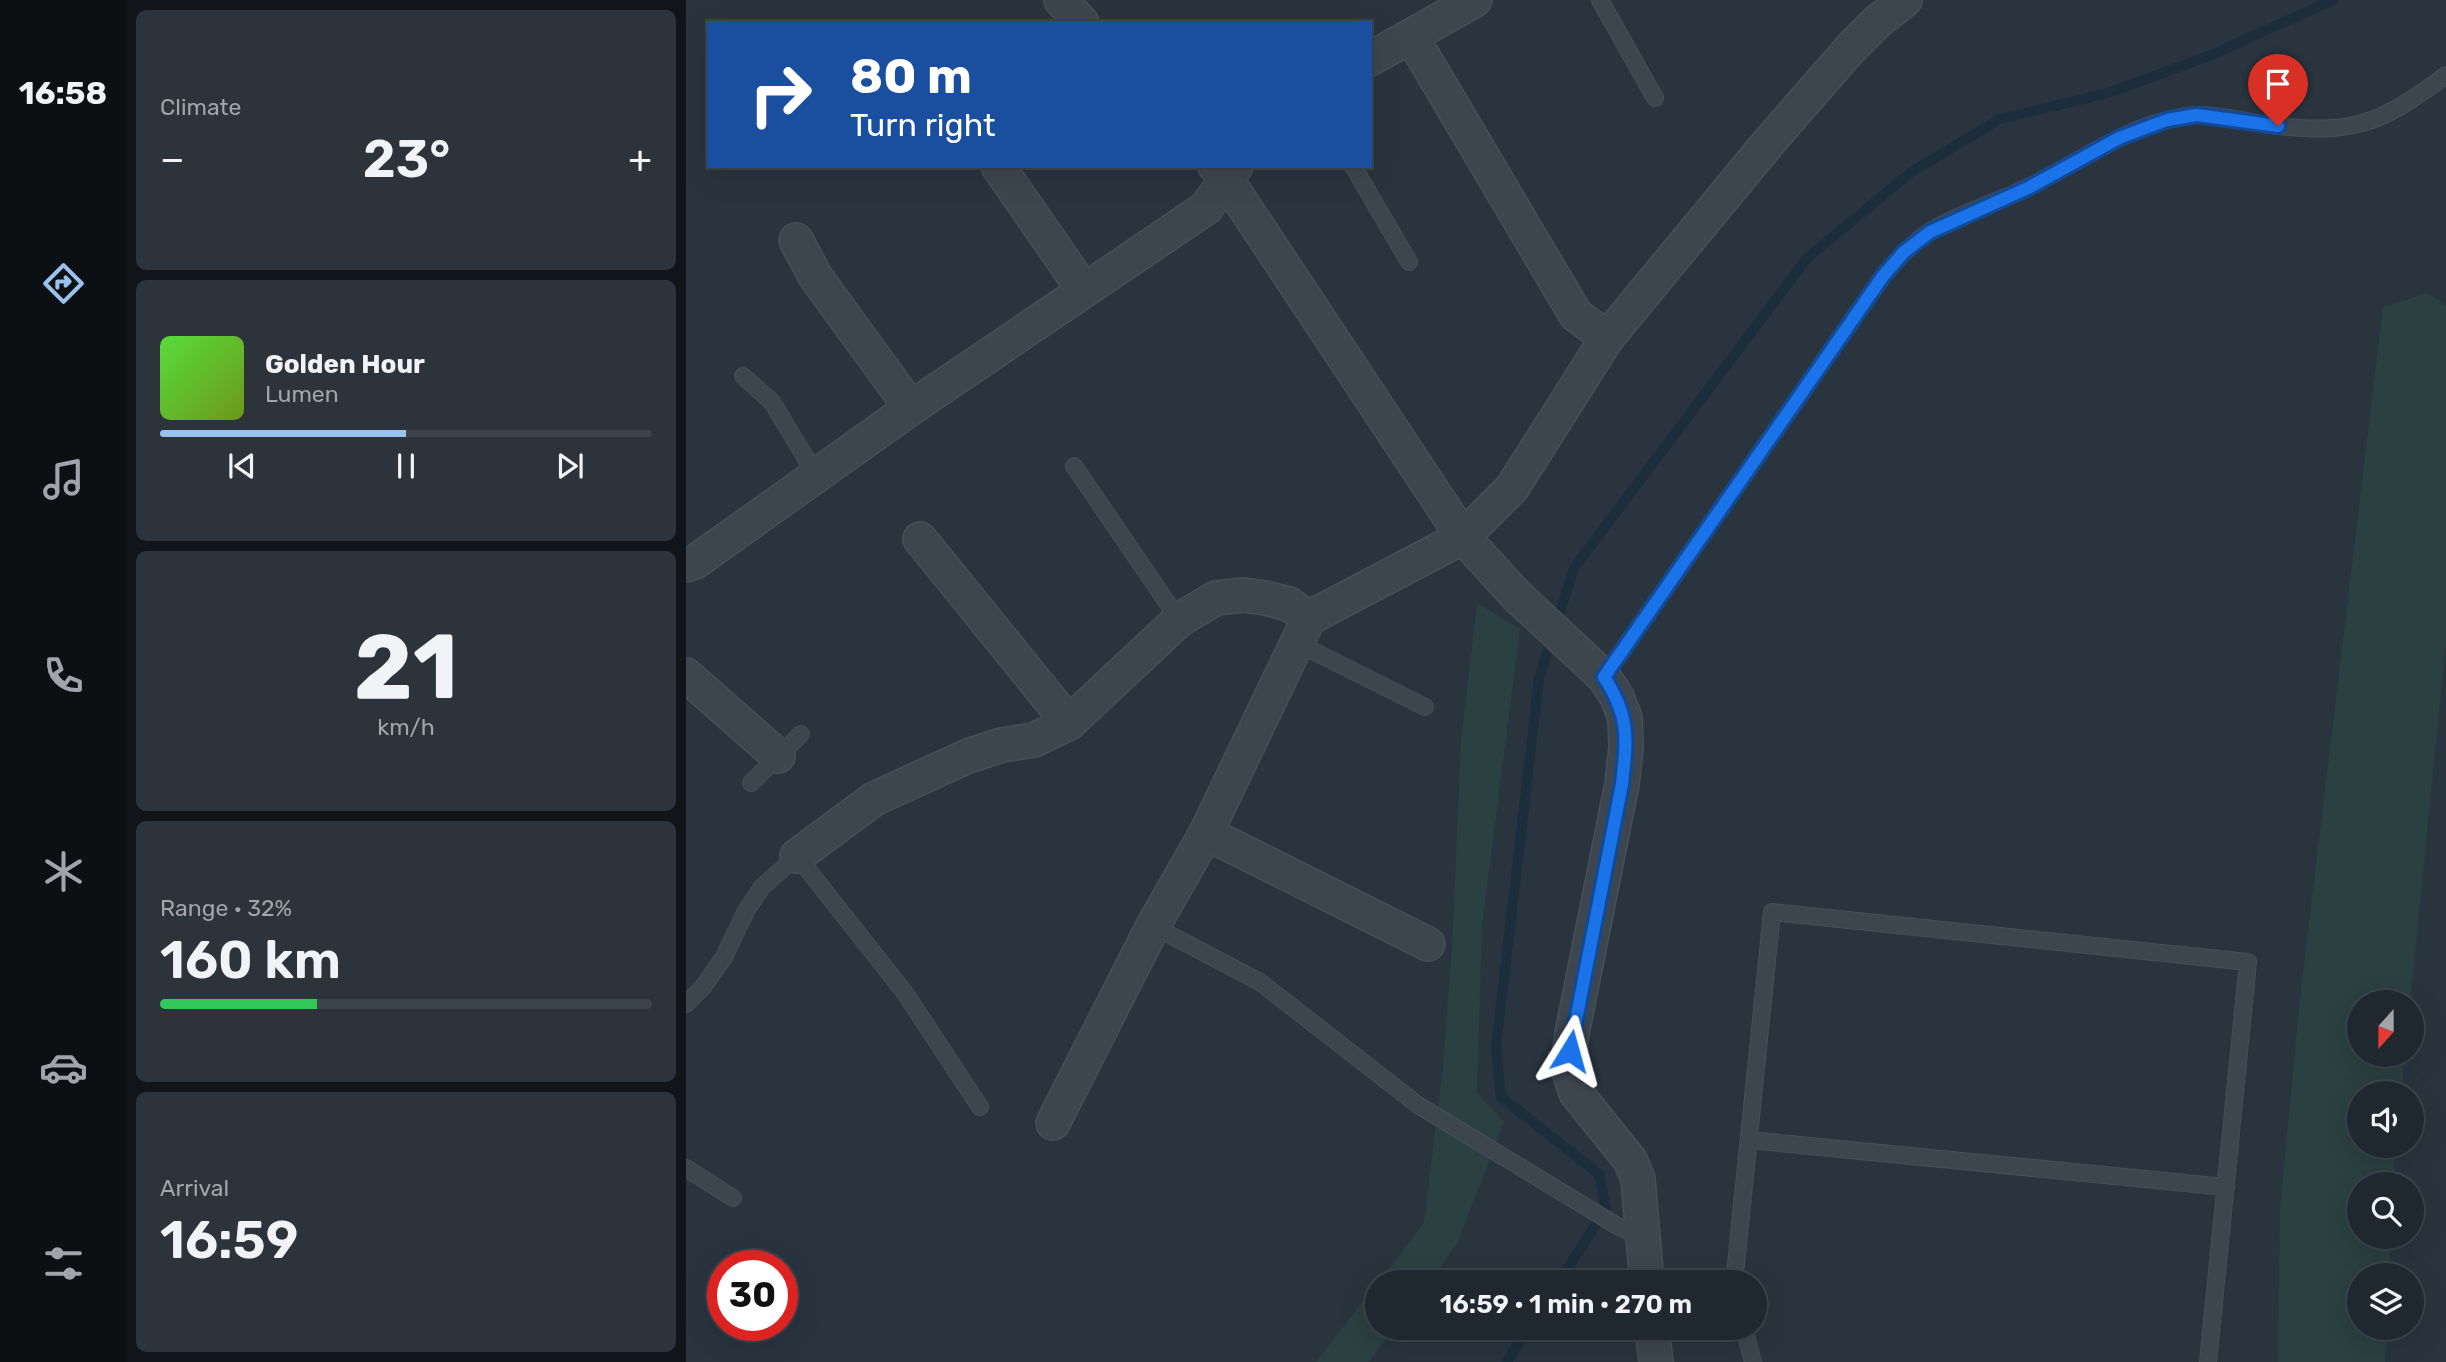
<!DOCTYPE html>
<html lang="en">
<head>
<meta charset="utf-8">
<style>
  body { margin:0; font-family:Rubik,sans-serif; background:#2c333b; color:#f1f3f6; height:100vh; display:flex; flex-direction:column; font-size:26px; white-space:nowrap }
  * { box-sizing:border-box; margin:0 }
  p { font-size:23px; color:#a1a5aa }
  .icon { flex:none; width:38px; height:38px; fill:none; stroke:currentColor; stroke-width:2; stroke-linecap:round; stroke-linejoin:round }
  .map { position:relative; flex:1; overflow:hidden }
  .panel { display:flex; flex-direction:column; gap:10px; padding:10px; background:#11151a; width:560px }
  .panel>* { flex:none }
  .banner { position:absolute; left:21px; top:21px; width:665px; height:147px; border-radius:0px; box-shadow:0 7px 28px #0002,0 0 0 2px #3c444b; background:#1a4fa0; color:#fff; overflow:hidden }
  .needle { width:46px; rotate:201deg }
  .controls { position:absolute; left:1661px; top:990px; display:grid; gap:14px }
  .controls a { display:grid; place-items:center; width:77px; height:77px; border-radius:50%; background:#1f272f; box-shadow:0 7px 28px #0002,0 0 0 2px #3c444b; font-size:35px }
  .speed { position:absolute; left:21px; top:1250px; display:flex; gap:14px; font-size:35px; font-weight:700; text-align:center }
  .speed>* { display:grid; place-content:center; width:91px; height:91px; border-radius:50%; background:#1f272f; box-shadow:0 7px 28px #0002,0 0 0 2px #3c444b; line-height:1 }
  .speed .limit { border:10px solid #d22; background:#fff; color:#111 }
  .pin { position:absolute; display:grid; place-items:center; width:60px; height:60px; color:#fff; margin:-72px -30px; border-radius:50% 50% 50% 0; rotate:-45deg; box-shadow:0 0 7px #0007 }
  .pin .icon { rotate:45deg }
  .me { position:absolute; width:77px; margin:-38px; rotate:8deg; stroke-linejoin:round; filter:drop-shadow(0 0 5px #0008) }
  .turn { display:flex; align-items:center; gap:24px; height:147px; padding:0 28px; font-size:32px }
  .turn .icon { width:91px; height:91px; stroke-width:2.5 }
  .turn b { display:block; font-size:49px; line-height:60px }
  .big { font-size:52px; font-weight:600; line-height:1.1 }
  .panel .card { flex:1; display:flex; flex-direction:column; justify-content:center; gap:10px; min-width:0; padding:0 24px; border-radius:10px; background:#2c333b }
  .panel .dial { align-items:center; gap:0 }
  .dial b { font-size:91px; line-height:1 }
  .song { display:flex; align-items:center; gap:21px }
  .cover { width:84px; height:84px; border-radius:10px; background:linear-gradient(135deg,hsl(110 70% 55%),hsl(80 70% 35%)) }
  .played { height:7px; border-radius:4px; background:linear-gradient(90deg,#99c2ee 50%,#3c444b 50%) }
  .keys { display:flex; justify-content:space-around; direction:ltr }
  .heat { display:flex; justify-content:space-between; align-items:center; font-size:38px; direction:ltr }
  .charge { height:10px; border-radius:5px; background:linear-gradient(90deg,#34c759 32%,#3c444b 0) }
  .trip { position:absolute; left:679px; top:1270px; width:402px; height:70px; border-radius:35px; background:#1f272f; box-shadow:0 7px 28px #0002,0 0 0 2px #3c444b; font-weight:600; line-height:70px; text-align:center }
  main { display:flex; flex:1; min-height:0 }
  .tabs { display:flex; flex-direction:column; width:126px; justify-content:space-around; align-items:center; background:#0c1013; color:#a1a5aa }
  .tabs .icon { width:49px; height:49px }
  .tabs .current { color:#99c2ee }
  .tabs b { font-size:32px; color:#f1f3f6 }
  .map>svg:first-child { display:block }
  .green { fill:#2b4040 }
  .lines { fill:none; stroke-linecap:round; stroke-linejoin:round }
  .stream { stroke:#1c2d3c; stroke-width:10 }
  .lane-casing { stroke:#464f58; stroke-width:18 }
  .street-casing { stroke:#464f58; stroke-width:36 }
  .lane { stroke:#3d464f; stroke-width:16 }
  .street { stroke:#3d464f; stroke-width:33 }
  .route-casing { stroke:#114b97; stroke-width:18 }
  .route { stroke:#1a73e8; stroke-width:12 }
</style>
</head>
<body>
<main>
<nav class="tabs">
<b>16:58</b>
<svg class="icon current" aria-label="directions" viewBox="0 0 24 24"><path d="M12 3l9 9-9 9-9-9zM9 14v-3h6M13 9l2 2-2 2"/></svg>
<svg class="icon" aria-label="music" viewBox="0 0 24 24"><path d="M9 18V5l10-2v13"/><circle cx="6" cy="18" r="3"/><circle cx="16" cy="16" r="3"/></svg>
<svg class="icon" aria-label="phone" viewBox="0 0 24 24"><path d="M5 4h4l2 5-3 2q2 4 5 5l2-3 5 2v4C11 20 4 13 5 4z"/></svg>
<svg class="icon" aria-label="climate" viewBox="0 0 24 24"><path d="M12 3v18M4 7l16 10M4 17L20 7"/></svg>
<svg class="icon" aria-label="car" viewBox="0 0 24 24"><path d="M5 17H2v-5l4-1 3-4h7l3 4 3 1v5h-3M9 17h6M6 11h13"/><circle cx="7" cy="17" r="2"/><circle cx="17" cy="17" r="2"/></svg>
<svg class="icon" aria-label="filters" viewBox="0 0 24 24"><path d="M4 7h16M4 17h16"/><circle cx="9" cy="7" r="2"/><circle cx="15" cy="17" r="2"/></svg>
</nav>
<section class="panel">
<div class="card"><p>Climate</p>
<div class="heat"><a>−</a><b class="big">23°</b><a>+</a></div>
</div>
<div class="card">
<div class="song"><i class="cover"></i><div><b>Golden Hour</b><p>Lumen</p></div></div>
<div class="played"></div>
<div class="keys"><svg class="icon" aria-label="previous" viewBox="0 0 24 24"><path d="M18 5L8 12l10 7zM5 5v14"/></svg><svg class="icon" aria-label="pause" viewBox="0 0 24 24"><path d="M8 5v14M16 5v14"/></svg><svg class="icon" aria-label="next" viewBox="0 0 24 24"><path d="M6 5l10 7-10 7zM19 5v14"/></svg></div>
</div>
<div class="card dial"><b>21</b><p>km/h</p></div>
<div class="card"><p>Range · 32%</p><b class="big">160 km</b><div class="charge"></div></div>
<div class="card"><p>Arrival</p><b class="big">16:59</b></div>
</section>
<div class="map">
<svg width="1760" height="1362" viewBox="0 0 1760 1362">
  <rect width="100%" height="100%" fill="#29343f"/>
  <g class="green">
    <polygon points="1742,293 1760,306 1760,643 1724,1003 1673,1003 1673,1055 1719,1055 1715,1094 1673,1094 1673,1146 1709,1146 1707,1185 1673,1185 1673,1237 1705,1237 1703,1276 1673,1276 1673,1328 1701,1328 1699,1362 1592,1362 1594,1209 1614,998 1697,307"/>
    <polygon points="791,603 834,629 796,926 791,1093 818,1122 772,1242 742,1283 692,1283 738,1223 757,1067 766,946 775,741"/>
    <polygon points="691,1283 691,1328 708,1328 683,1362 630,1362"/>
  </g>
  <g class="lines">
    <g class="stream">
      <polyline points="872,1283 920,1209 913,1174 815,1097 810,1047 853,679 888,568 1121,258 1224,173 1314,119 1422,93 1523,56 1647,0"/>
      <polyline points="821,1362 842,1328"/>
    </g>
    <g class="lane-casing">
      <g id="lane">
        <polyline points="914,0 969,98"/>
        <polyline points="667,166 723,262"/>
        <polyline points="57,376 86,402 130,475"/>
        <polyline points="388,466 493,620"/>
        <polyline points="611,643 739,707"/>
        <path d="M918 677 1197 276C1211 260 1225 244 1243 232 1269 215 1311 202 1340 188 1393 163 1450 119 1510 115 1531 114 1557 121 1578 124 1663 136 1693 126 1760 75"/>
        <polyline points="65,783 115,734"/>
        <polyline points="467,926 574,982 732,1105 933,1227 956,1237"/>
        <polyline points="0,1004 17,987 38,957 60,911 76,887 111,856 219,993 294,1107"/>
        <polyline points="1063,1140 1540,1187"/>
        <polyline points="0,1168 47,1198"/>
        <polyline points="1048,1283 1086,912 1562,962 1522,1362"/>
        <polyline points="1058,1328 1067,1362"/>
      </g>
    </g>
    <g class="street-casing">
      <g id="street">
        <polyline points="375,0 396,23"/>
        <polyline points="725,36 890,315 921,338"/>
        <polyline points="684,59 789,0"/>
        <polyline points="312,166 397,289"/>
        <polyline points="529,166 540,179 777,537 831,596 918,677 931,697 939,718 940,748 936,784 886,1033 882,1068 890,1093 944,1160 952,1179 961,1283"/>
        <polyline points="110,240 129,276 225,408"/>
        <polyline points="234,539 383,723"/>
        <polyline points="0,565 9,562 225,408 520,208 550,166"/>
        <polyline points="0,675 92,756"/>
        <polyline points="520,833 742,944"/>
        <polyline points="111,856 188,799 282,756 316,745 348,740 383,723 493,620 530,598 558,595 579,598 603,604 623,618"/>
        <polyline points="367,1123 467,926 520,833 623,618 777,537 826,488 921,338 1083,142 1164,49 1191,22 1219,0"/>
        <polyline points="966,1328 970,1362"/>
      </g>
    </g>
    <use href="#lane" class="lane"/>
    <use href="#street" class="street"/>
  </g>
  <g class="lines">
    <g class="route-casing">
      <path id="route" d="M884 1051 936 784C941 738 944 717 918 677L1197 276 1218 252 1244 232 1342 188 1433 138 1481 120 1511 115 1592 126"/>
    </g>
    <use href="#route" class="route"/>
  </g>
</svg>
<div class="controls">
<a><svg class="needle" viewBox="-14 -14 28 28"><path d="M0-13l5 13h-10z" fill="#e53935"/><path d="M0 13l5-13h-10z" fill="#a1a5aa"/></svg></a>
<a><svg class="icon" aria-label="sound" viewBox="0 0 24 24"><path d="M4 9h4l5-4v14l-5-4H4zM17 9q2 3 0 6"/></svg></a>
<a><svg class="icon" aria-label="search" viewBox="0 0 24 24"><circle cx="10" cy="10" r="6"/><path d="M15 15l6 6"/></svg></a>
<a><svg class="icon" aria-label="layers" viewBox="0 0 24 24"><path d="M12 4l9 5-9 5-9-5zM3 14l9 5 9-5"/></svg></a>
</div>
<div class="speed"><div class="limit">30</div></div>
<div class="pin" style="left:1592px;top:126px;background:#d93025"><svg class="icon" aria-label="arrive" viewBox="0 0 24 24"><path d="M6 21V4h12l-3 4 3 4H6"/></svg></div>
<svg class="me" style="left:884px;top:1051px" viewBox="-20 -20 40 40"><path d="M0-17L14 15 0 8-14 15z" fill="#1a73e8" stroke="#fff" stroke-width="4"/></svg>
<div class="trip">16:59 · 1 min · 270 m</div>
<div class="banner">
<div class="turn"><svg class="icon" aria-label="right" viewBox="0 0 24 24"><path d="M7 20v-9h11M14 6l5 5-5 5"/></svg><div><b>80 m</b>Turn right</div></div>
</div>
</div>
</main>
</body>
</html>
